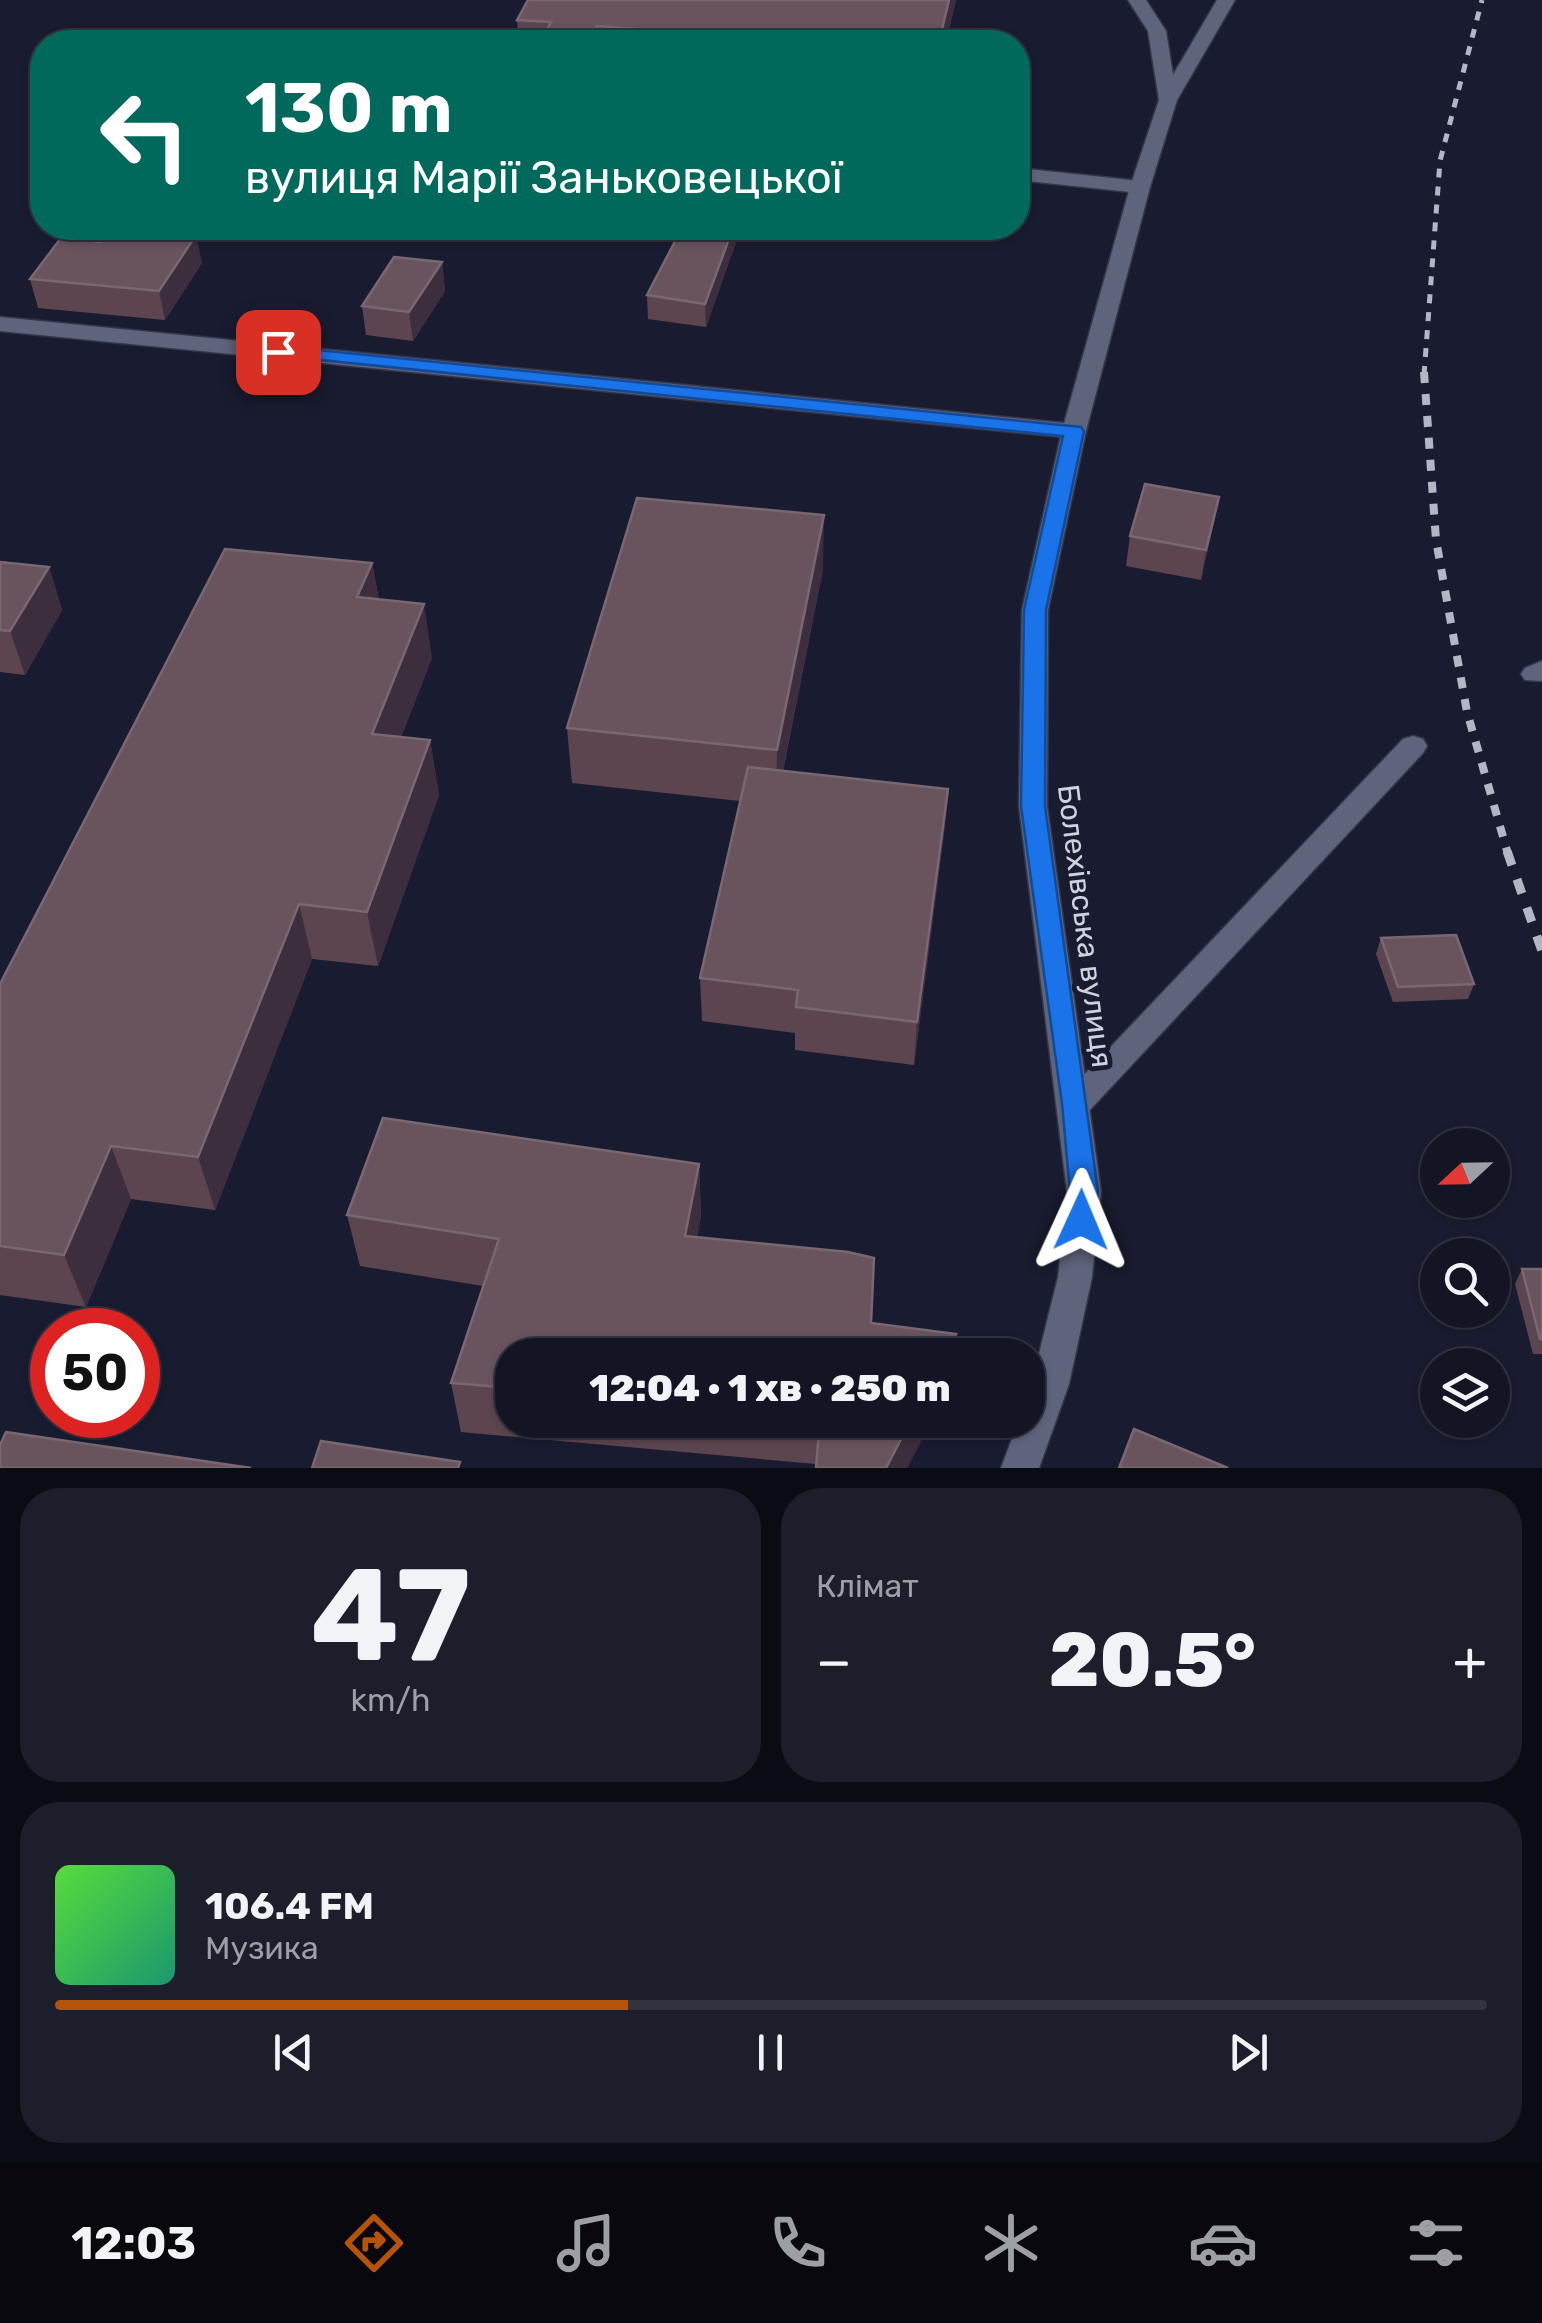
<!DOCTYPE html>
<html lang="uk">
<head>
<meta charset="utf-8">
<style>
  body { margin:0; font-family:Rubik,sans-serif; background:#1c1e2c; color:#f1f3f6; height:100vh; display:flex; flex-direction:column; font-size:38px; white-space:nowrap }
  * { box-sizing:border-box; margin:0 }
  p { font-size:32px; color:#9d9fa6 }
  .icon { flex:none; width:55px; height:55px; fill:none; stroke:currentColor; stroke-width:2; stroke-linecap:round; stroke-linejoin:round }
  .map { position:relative; height:1468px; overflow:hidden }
  .side { display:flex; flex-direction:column; gap:20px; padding:20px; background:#0a0c14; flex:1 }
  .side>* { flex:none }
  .hud { position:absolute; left:30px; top:30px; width:1000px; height:210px; border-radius:40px; box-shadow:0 2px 8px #0004,0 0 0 2px #323441; background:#00695c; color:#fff; overflow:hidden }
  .needle { width:65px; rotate:248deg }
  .controls { position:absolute; left:1420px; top:1128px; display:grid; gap:20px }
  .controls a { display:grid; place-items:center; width:90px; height:90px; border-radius:50%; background:#131524; box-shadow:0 2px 8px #0004,0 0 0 2px #323441; font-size:50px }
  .speed { position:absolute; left:30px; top:1308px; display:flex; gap:20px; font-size:50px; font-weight:700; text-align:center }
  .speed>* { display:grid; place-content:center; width:130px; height:130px; border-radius:50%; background:#131524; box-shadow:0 2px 8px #0004,0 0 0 2px #323441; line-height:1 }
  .speed .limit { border:15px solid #d22; background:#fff; color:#111 }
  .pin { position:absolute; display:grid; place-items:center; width:85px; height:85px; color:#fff; margin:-42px; border-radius:20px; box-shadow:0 5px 15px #0006 }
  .me { position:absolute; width:110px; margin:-55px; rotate:1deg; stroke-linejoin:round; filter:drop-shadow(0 0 8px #0008) }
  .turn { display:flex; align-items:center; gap:35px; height:210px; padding:0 50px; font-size:45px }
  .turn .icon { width:130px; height:130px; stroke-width:2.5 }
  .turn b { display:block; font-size:70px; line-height:85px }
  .big { font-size:75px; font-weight:800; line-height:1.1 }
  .side .widget { flex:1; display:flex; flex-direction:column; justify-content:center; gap:15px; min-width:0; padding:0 35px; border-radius:40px; background:#1c1e2c }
  .side .dial { align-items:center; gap:0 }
  .dial b { font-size:130px; line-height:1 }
  .song { display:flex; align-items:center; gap:30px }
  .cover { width:120px; height:120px; border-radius:15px; background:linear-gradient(135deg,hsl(110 70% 55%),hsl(160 70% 35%)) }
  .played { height:10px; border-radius:5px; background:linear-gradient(90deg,#b45309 40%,#323441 40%) }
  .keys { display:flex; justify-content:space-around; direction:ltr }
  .heat { display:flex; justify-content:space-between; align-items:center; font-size:55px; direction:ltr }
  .side .tiles { flex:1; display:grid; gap:20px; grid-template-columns:1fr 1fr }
  .widget:last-child { grid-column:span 2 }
  .trip { position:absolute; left:495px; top:1338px; width:550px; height:100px; border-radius:40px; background:#131524; box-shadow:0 2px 8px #0004,0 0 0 2px #323441; font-weight:800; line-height:100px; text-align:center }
  .dock { display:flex; height:160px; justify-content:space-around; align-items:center; background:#08080e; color:#9d9fa6 }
  .dock .icon { width:70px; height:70px }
  .dock .on { color:#b45309 }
  .dock b { font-size:45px; color:#f1f3f6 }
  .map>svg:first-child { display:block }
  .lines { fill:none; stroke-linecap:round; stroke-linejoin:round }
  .service-casing { stroke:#353748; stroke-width:3 }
  .minor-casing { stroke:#353748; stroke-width:3 }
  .secondary-casing { stroke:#353748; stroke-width:3 }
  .service { fill:#5f647d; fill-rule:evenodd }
  .minor { fill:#5f647d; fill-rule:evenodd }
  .secondary { fill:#5f647d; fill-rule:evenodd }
  .rail-far2 { stroke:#b3b6c5; stroke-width:5; stroke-dasharray:9 9; stroke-linecap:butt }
  .rail-far1 { stroke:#b3b6c5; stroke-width:8; stroke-dasharray:11 11; stroke-linecap:butt }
  .rail { stroke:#b3b6c5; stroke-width:9; stroke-dasharray:15 15; stroke-linecap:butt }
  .wall { fill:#5d454f }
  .shaded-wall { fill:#3c2e3c }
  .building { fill:#69545e; stroke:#796772; stroke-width:2.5 }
  .route { fill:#1a73e8; stroke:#114b97; stroke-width:2.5 }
  .labels { text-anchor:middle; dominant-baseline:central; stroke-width:10; stroke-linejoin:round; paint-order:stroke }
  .street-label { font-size:30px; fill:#ced1df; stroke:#191c30 }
</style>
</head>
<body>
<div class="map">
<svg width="1542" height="1468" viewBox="0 0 1542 1468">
  <rect width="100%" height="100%" fill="#191c30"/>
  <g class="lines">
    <g class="service-casing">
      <g id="service">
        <polygon points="1018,168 1140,181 1150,187 1140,193 1018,180"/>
        <polygon points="1413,736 1423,739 1427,746 1423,753 1086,1114 1075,1118 1064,1114 1059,1105 1064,1096 1403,739"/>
      </g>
    </g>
    <g class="minor-casing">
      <g id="minor">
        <polygon points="0,317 1074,424 1086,431 1074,438 0,331"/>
        <polygon points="1542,661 1542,681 1525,680 1521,674 1525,668"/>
      </g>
    </g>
    <g class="secondary-casing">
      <polygon id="secondary" points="1128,0 1146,0 1166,31 1173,75 1217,0 1235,0 1177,100 1150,187 1086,431 1048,610 1047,806 1101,1192 1092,1277 1069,1384 1039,1468 1001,1468 1019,1420 1028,1420 1028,1398 1058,1277 1067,1192 1019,806 1022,610 1062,431 1130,187 1159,100 1148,31"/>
    </g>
    <use href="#service" class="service"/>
    <use href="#minor" class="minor"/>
    <use href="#secondary" class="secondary"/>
    <polyline class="rail-far2" points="1424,375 1440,161 1482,0"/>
    <polyline class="rail-far1" points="1424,372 1436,540 1467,712 1508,854"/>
    <polyline class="rail" points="1507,851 1542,951"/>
  </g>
  <g class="wall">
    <polygon points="528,0 956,0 946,42 519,42 517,20"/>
    <polygon points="682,228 741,228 706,327 648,319 647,295"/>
    <polygon points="442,262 445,291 413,341 366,335 362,306"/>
    <polygon points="202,263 165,320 38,308 30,279"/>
    <polygon points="1219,497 1201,580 1126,566 1130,536"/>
    <polygon points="0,562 49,567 62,610 25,675 0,672"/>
    <polygon points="372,563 379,600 432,658 401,737 430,740 439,795 378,966 312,959 215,1210 131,1199 86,1307 0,1295 0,984"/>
    <polygon points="823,569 783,771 948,789 944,833 914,1065 795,1050 795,1033 702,1021 700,978 740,801 572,783 567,728"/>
    <polygon points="1381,938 1474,984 1468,999 1393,1002 1376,954"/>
    <polygon points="699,1164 701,1216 697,1237 871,1323 956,1334 954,1355 512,1355 512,1420 932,1420 907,1468 816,1468 816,1464 461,1432 451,1383 483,1286 360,1266 347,1215"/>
    <polygon points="1522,1269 1542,1269 1542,1354 1533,1354 1515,1284"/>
  </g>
  <g class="shaded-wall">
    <polygon points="949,0 956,0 946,42 939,42"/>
    <polygon points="597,26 598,42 589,42"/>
    <polygon points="733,228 741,228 706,327 705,304"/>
    <polygon points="196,235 202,263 165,320 159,291"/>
    <polygon points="442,262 445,291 413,341 409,312"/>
    <polygon points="1219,497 1213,527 1201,580 1206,550"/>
    <polygon points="824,515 823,569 776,804 777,750"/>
    <polygon points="372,563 382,617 357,597"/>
    <polygon points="49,567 62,610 25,675 10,631"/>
    <polygon points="424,604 432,658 381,789 372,734"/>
    <polygon points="430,740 439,795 378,966 367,912"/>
    <polygon points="948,789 944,833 914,1065 917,1022"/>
    <polygon points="299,904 312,959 215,1210 198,1157"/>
    <polygon points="111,1146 131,1199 86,1307 64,1255"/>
    <polygon points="699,1164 701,1216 687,1286 685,1236"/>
    <polygon points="956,1334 954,1355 945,1355"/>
    <polygon points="911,1420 932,1420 907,1468 886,1468"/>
  </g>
  <g class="building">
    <polygon points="528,0 949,0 939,42 816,42 597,26 589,42 540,42 551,22 517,20"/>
    <polygon points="112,228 196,235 159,291 30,279 61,238 101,242"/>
    <polygon points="682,228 733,228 705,304 647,295"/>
    <polygon points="394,257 442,262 409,312 362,306"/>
    <polygon points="1145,484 1219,497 1206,550 1130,536"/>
    <polygon points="637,498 824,515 777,750 567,728"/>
    <polygon points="225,549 372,563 357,597 424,604 372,734 430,740 367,912 299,904 198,1157 111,1146 64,1255 0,1246 0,984"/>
    <polygon points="0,562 49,567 10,631 0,630"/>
    <polygon points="748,767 948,789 917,1022 796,1007 798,990 700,978"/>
    <polygon points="1456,935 1474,984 1398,987 1381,938"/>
    <polygon points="383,1118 699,1164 685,1236 848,1252 874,1258 871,1323 956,1334 945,1355 512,1355 512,1388 451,1383 499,1239 347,1215"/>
    <polygon points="1522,1269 1542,1269 1542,1339 1540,1339"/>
    <polygon points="820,1420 911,1420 886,1468 816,1468"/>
    <polygon points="1134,1429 1228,1468 1119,1468"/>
    <polygon points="6,1432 251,1468 0,1468 0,1445"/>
    <polygon points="321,1441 460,1462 458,1468 312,1468"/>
  </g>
  <polygon class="route" points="278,346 1081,427 1084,431 1046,610 1045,806 1098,1192 1091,1228 1081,1232 1071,1228 1067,1220 1070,1192 1062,1104 1021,806 1024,610 1063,436 272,355 269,352"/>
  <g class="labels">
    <g class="street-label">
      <text transform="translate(1085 926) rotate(83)">Болехівська вулиця</text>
    </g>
  </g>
</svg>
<div class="controls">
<a><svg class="needle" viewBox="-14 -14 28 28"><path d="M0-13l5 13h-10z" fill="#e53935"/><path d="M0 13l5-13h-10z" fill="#9d9fa6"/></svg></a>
<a><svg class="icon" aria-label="search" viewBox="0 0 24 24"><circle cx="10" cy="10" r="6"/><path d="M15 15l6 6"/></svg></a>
<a><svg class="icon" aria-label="layers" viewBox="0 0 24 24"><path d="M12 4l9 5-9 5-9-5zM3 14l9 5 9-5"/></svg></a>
</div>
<div class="speed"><div class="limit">50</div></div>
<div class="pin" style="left:278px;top:352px;background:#d93025"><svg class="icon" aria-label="arrive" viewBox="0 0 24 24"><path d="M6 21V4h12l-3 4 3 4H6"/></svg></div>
<svg class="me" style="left:1081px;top:1220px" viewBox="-20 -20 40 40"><path d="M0-17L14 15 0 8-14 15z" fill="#1a73e8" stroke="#fff" stroke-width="4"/></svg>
<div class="trip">12:04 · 1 хв · 250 m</div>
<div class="hud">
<div class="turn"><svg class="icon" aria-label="left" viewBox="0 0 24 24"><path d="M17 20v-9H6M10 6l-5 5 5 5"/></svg><div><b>130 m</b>вулиця Марії Заньковецької</div></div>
</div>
</div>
<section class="side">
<div class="tiles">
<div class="widget dial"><b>47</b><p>km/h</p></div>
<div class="widget"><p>Клімат</p>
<div class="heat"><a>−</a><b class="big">20.5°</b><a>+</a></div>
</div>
<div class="widget">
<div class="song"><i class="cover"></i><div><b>106.4 FM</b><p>Музика</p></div></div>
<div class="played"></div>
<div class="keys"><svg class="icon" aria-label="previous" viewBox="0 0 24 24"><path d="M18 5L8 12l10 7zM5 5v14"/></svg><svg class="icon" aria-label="pause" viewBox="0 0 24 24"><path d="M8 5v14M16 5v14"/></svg><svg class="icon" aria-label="next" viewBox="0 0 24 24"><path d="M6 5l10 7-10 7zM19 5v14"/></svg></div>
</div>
</div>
</section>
<nav class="dock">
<b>12:03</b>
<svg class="icon on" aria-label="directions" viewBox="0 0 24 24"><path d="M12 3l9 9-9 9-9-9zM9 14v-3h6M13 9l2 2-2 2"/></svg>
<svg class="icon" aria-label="music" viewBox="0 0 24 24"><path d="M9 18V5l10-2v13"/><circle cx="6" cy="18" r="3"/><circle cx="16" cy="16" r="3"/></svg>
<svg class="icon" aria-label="phone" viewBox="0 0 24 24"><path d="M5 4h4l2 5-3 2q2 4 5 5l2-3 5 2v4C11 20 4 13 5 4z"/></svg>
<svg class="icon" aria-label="climate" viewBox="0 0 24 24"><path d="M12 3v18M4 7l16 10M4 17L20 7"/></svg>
<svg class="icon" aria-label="car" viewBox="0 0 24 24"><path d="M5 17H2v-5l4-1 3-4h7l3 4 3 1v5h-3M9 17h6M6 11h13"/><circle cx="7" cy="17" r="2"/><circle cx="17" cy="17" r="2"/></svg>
<svg class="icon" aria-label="filters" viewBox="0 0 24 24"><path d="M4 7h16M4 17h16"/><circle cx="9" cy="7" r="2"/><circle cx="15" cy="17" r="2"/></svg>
</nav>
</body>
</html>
